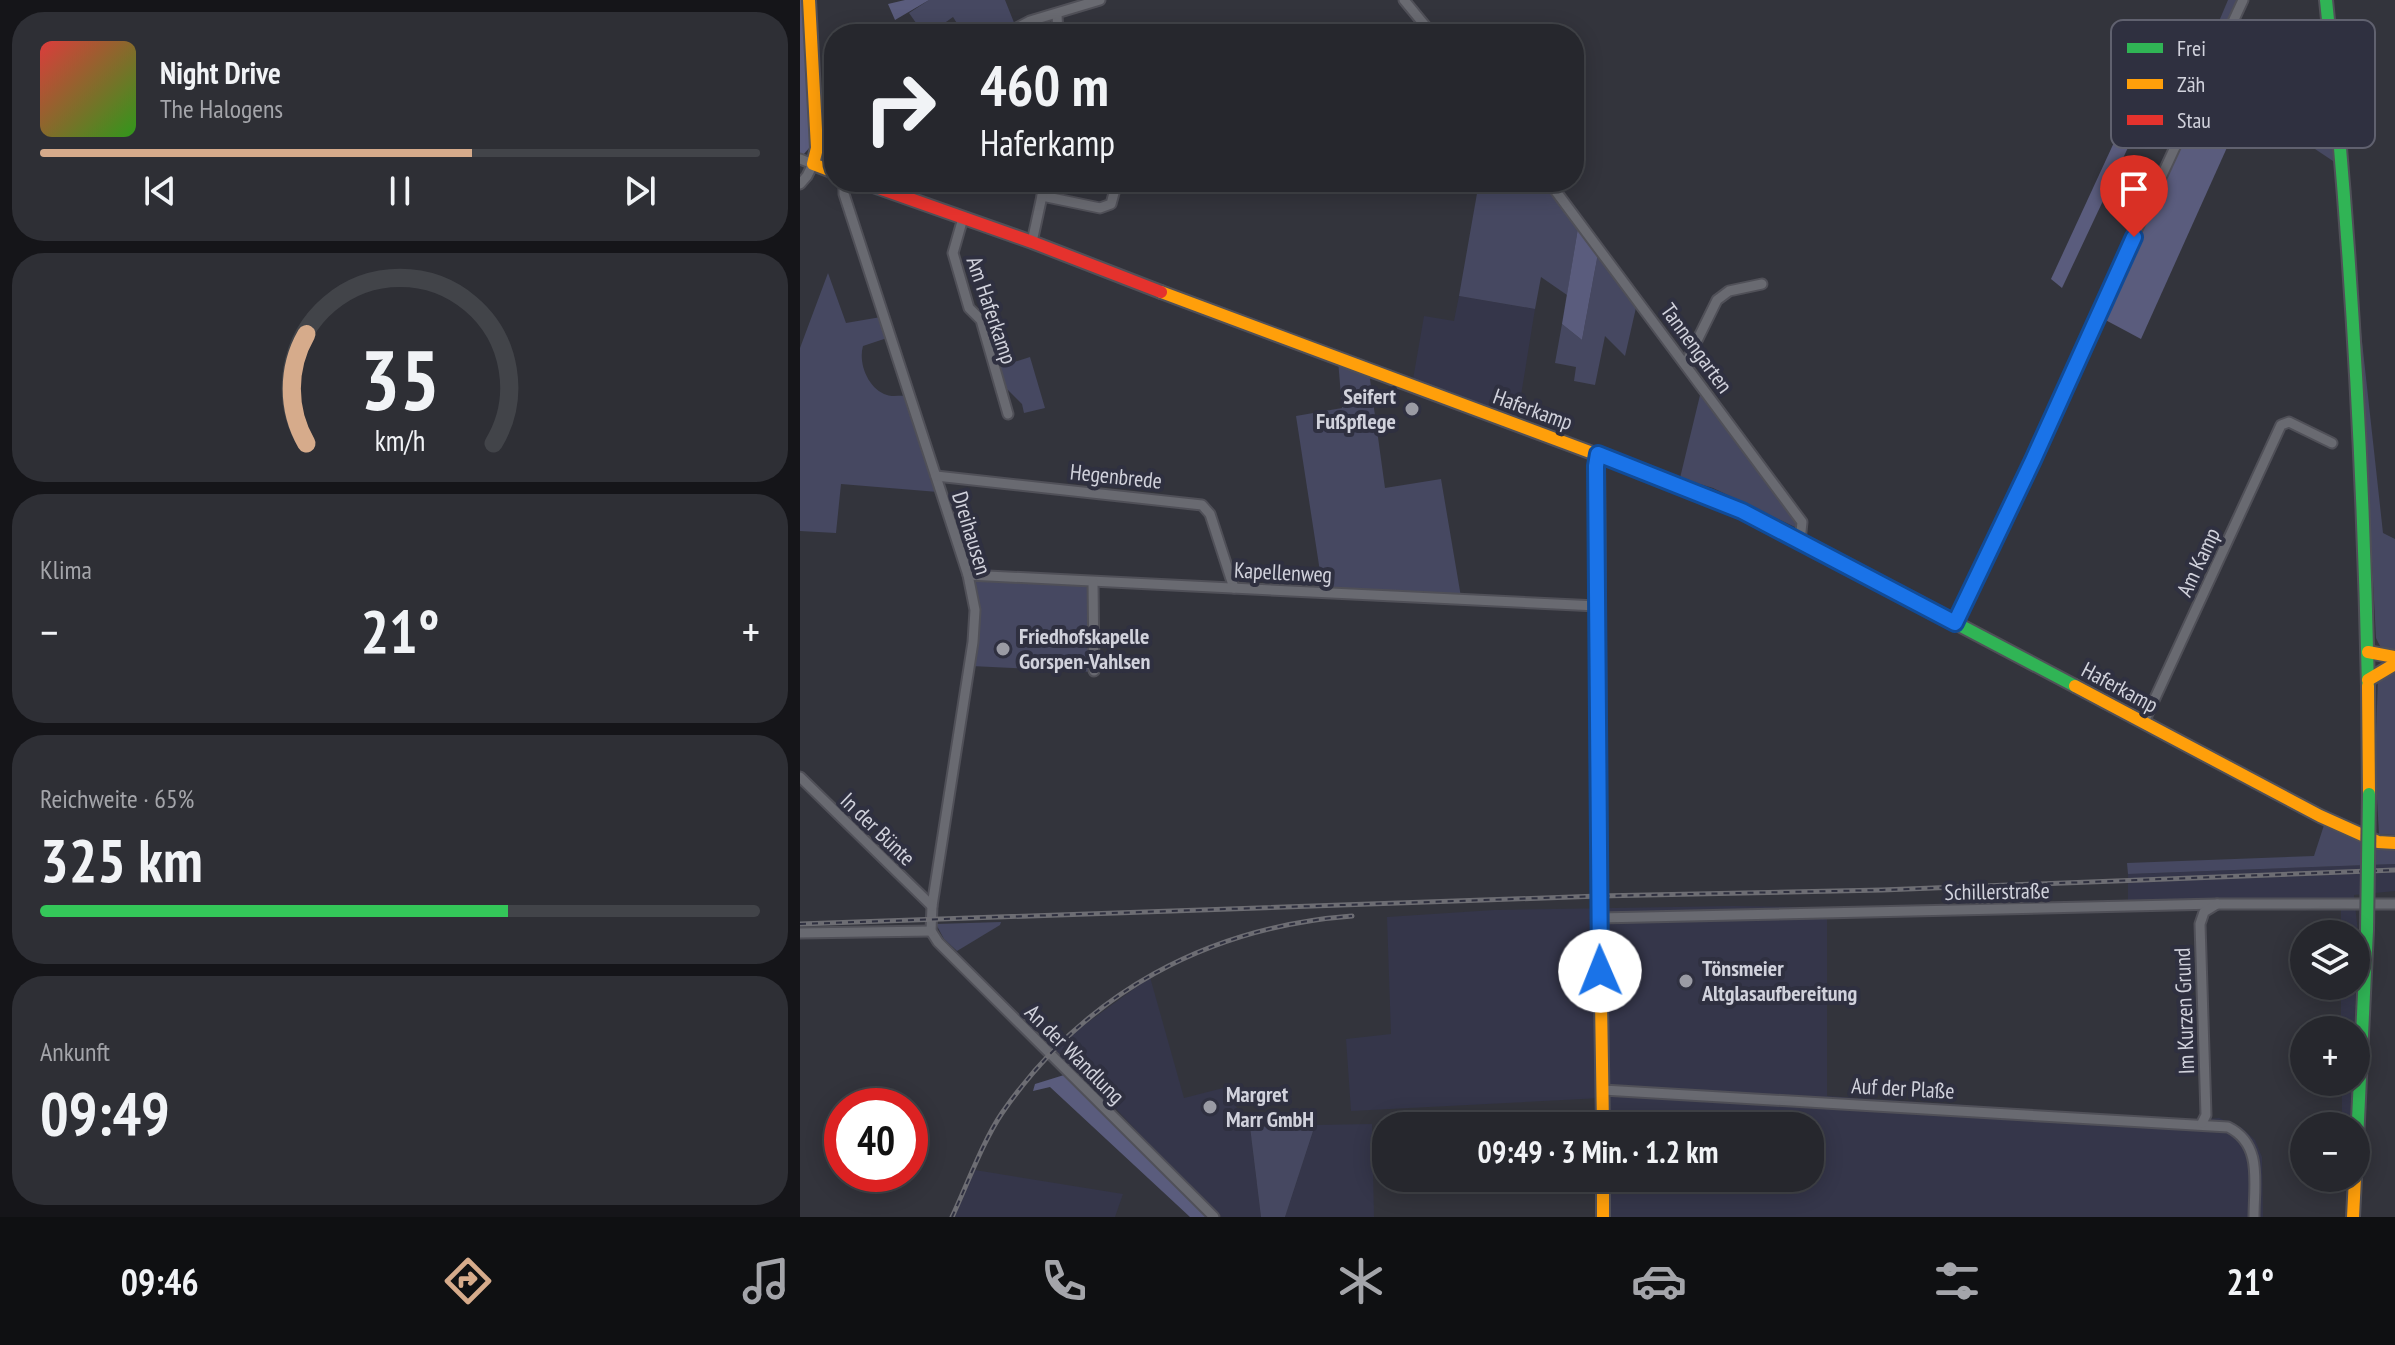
<!DOCTYPE html>
<html lang="de">
<head>
<meta charset="utf-8">
<style>
  body { margin:0; font-family:"PT Sans Narrow",sans-serif; background:#2e2f35; color:#f1f3f6; height:100vh; display:flex; flex-direction:column; font-size:30px; white-space:nowrap }
  * { box-sizing:border-box; margin:0 }
  p { font-size:26px; color:#a4a5aa }
  .icon { flex:none; width:44px; height:44px; fill:none; stroke:currentColor; stroke-width:2; stroke-linecap:round; stroke-linejoin:round }
  .map { position:relative; flex:1; overflow:hidden }
  .side { display:flex; flex-direction:column; gap:12px; padding:12px; background:#151519; width:800px }
  .side>* { flex:none }
  .banner { position:absolute; left:24px; top:24px; width:760px; height:168px; border-radius:32px; box-shadow:0 4px 20px #0003,0 0 0 2px #424449; background:#26272d; color:#f1f3f6; overflow:hidden }
  .buttons { position:absolute; left:1490px; top:920px; display:grid; gap:16px }
  .buttons a { display:grid; place-items:center; width:80px; height:80px; border-radius:50%; background:#26272d; box-shadow:0 4px 20px #0003,0 0 0 2px #424449; font-size:40px }
  .speed { position:absolute; left:24px; top:1088px; display:flex; gap:16px; font-size:40px; font-weight:700; text-align:center }
  .speed>* { display:grid; place-content:center; width:104px; height:104px; border-radius:50%; background:#26272d; box-shadow:0 4px 20px #0003,0 0 0 2px #424449; line-height:1 }
  .speed .limit { border:12px solid #d22; background:#fff; color:#111 }
  .pin { position:absolute; display:grid; place-items:center; width:68px; height:68px; color:#fff; margin:-82px -34px; border-radius:50% 50% 50% 0; rotate:-45deg; box-shadow:0 0 8px #0007 }
  .pin .icon { rotate:45deg }
  .me { position:absolute; width:88px; margin:-44px; rotate:359deg; stroke-linejoin:round; filter:drop-shadow(0 0 6px #0008) }
  .turn { display:flex; align-items:center; gap:28px; height:168px; padding:0 24px; font-size:36px }
  .turn .icon { width:104px; height:104px; stroke-width:2.5 }
  .turn b { display:block; font-size:56px; line-height:68px }
  .big { font-size:60px; font-weight:800; line-height:1.1 }
  .side .tile { flex:1; display:flex; flex-direction:column; justify-content:center; gap:12px; min-width:0; padding:0 28px; border-radius:32px; background:#2e2f35 }
  .side .dial { align-items:center; gap:0 }
  .dial svg { height:208px; overflow:visible; fill:none; stroke:#424449; stroke-width:7; stroke-linecap:round; text-anchor:middle }
  .dial text { fill:#f1f3f6; stroke:none }
  .song { display:flex; align-items:center; gap:24px }
  .cover { width:96px; height:96px; border-radius:12px; background:linear-gradient(135deg,hsl(0 70% 55%),hsl(110 70% 35%)) }
  .played { height:8px; border-radius:4px; background:linear-gradient(90deg,#d6ab8b 60%,#424449 60%) }
  .keys { display:flex; justify-content:space-around; direction:ltr }
  .heat { display:flex; justify-content:space-between; align-items:center; font-size:44px; direction:ltr }
  .charge { height:12px; border-radius:6px; background:linear-gradient(90deg,#34c759 65%,#424449 0) }
  .trip { position:absolute; left:572px; top:1112px; width:452px; height:80px; border-radius:32px; background:#26272d; box-shadow:0 4px 20px #0003,0 0 0 2px #424449; font-weight:800; line-height:80px; text-align:center }
  .tab-bar { display:flex; height:128px; justify-content:space-around; align-items:center; background:#0f1012; color:#a4a5aa }
  .tab-bar .icon { width:56px; height:56px }
  .tab-bar .active { color:#d6ab8b }
  .tab-bar b { font-size:36px; color:#f1f3f6 }
  main { display:flex; flex:1; min-height:0 }
  .map>svg:first-child { display:block }
  .built { fill:#35364a }
  .green { fill:#464861 }
  .forest { fill:#5a5c7d }
  .lines { fill:none; stroke-linecap:round; stroke-linejoin:round }
  .street-casing { stroke:#505058; stroke-width:13 }
  .fast-casing { stroke:#505058; stroke-width:16 }
  .slow-casing { stroke:#505058; stroke-width:16 }
  .jam-casing { stroke:#505058; stroke-width:16 }
  .street { stroke:#696a71; stroke-width:9 }
  .fast { stroke:#30b455; stroke-width:12 }
  .slow { stroke:#ff9f0a; stroke-width:12 }
  .jam { stroke:#e5322d; stroke-width:12 }
  .rail-casing { stroke:#6d6d73; stroke-width:5 }
  .rail { stroke:#2f3040; stroke-width:2; stroke-dasharray:6; stroke-linecap:butt }
  .fast-bridge-casing { stroke:#505058; stroke-width:16; stroke-linecap:butt }
  .fast-bridge { stroke:#30b455; stroke-width:12 }
  .route-casing { stroke:#114b97; stroke-width:20 }
  .route { stroke:#1a73e8; stroke-width:14 }
  .poi-dot { fill:#9a9ba4; stroke:#2f3040; stroke-width:3 }
  .labels { text-anchor:middle; dominant-baseline:central; stroke-width:8; stroke-linejoin:round; paint-order:stroke }
  .street-label { font-size:22px; fill:#d1d2dc; stroke:#2f3040 }
  .poi-label { font-size:22px; font-weight:bold; fill:#d1d2dc; stroke:#2f3040; text-anchor:start }
  .key { fill:#2f3040; stroke:#60616f; stroke-width:2 }
  .key-label { font-size:22px; fill:#d1d2dc }
</style>
</head>
<body>
<main>
<section class="side">
<div class="tile">
<div class="song"><i class="cover"></i><div><b>Night Drive</b><p>The Halogens</p></div></div>
<div class="played"></div>
<div class="keys"><svg class="icon" aria-label="previous" viewBox="0 0 24 24"><path d="M18 5L8 12l10 7zM5 5v14"/></svg><svg class="icon" aria-label="pause" viewBox="0 0 24 24"><path d="M8 5v14M16 5v14"/></svg><svg class="icon" aria-label="next" viewBox="0 0 24 24"><path d="M6 5l10 7-10 7zM19 5v14"/></svg></div>
</div>
<div class="tile dial"><svg viewBox="0 0 100 80">
<path d="M14 69A42 42 0 1 1 86 69"/>
<path d="M14 69A42 42 0 0 1 14 27" stroke="#d6ab8b"/>
<text x="50" y="56" font-size="32" font-weight="700">35</text>
<text x="50" y="72" font-size="11">km/h</text>
</svg></div>
<div class="tile"><p>Klima</p>
<div class="heat"><a>−</a><b class="big">21°</b><a>+</a></div>
</div>
<div class="tile"><p>Reichweite · 65%</p><b class="big">325 km</b><div class="charge"></div></div>
<div class="tile"><p>Ankunft</p><b class="big">09:49</b></div>
</section>
<div class="map">
<svg width="1595" height="1217" viewBox="0 0 1595 1217">
  <rect width="100%" height="100%" fill="#33343c"/>
  <g class="built">
    <polygon points="659,296 735,309 717,420 612,385 624,316 654,321"/>
    <polygon points="1595,864 1595,891 1554,895 1558,933 1556,975 1556,934 1541,934 1541,908 1027,914 1027,1096 1393,1120 1419,1118 1442,1128 1455,1140 1462,1157 1463,1217 802,1217 803,1178 1010,1178 1010,1126 803,1126 802,1098 551,1111 546,1039 591,1034 587,917 694,910 933,906 1067,908 1328,901 1328,874"/>
    <polygon points="350,977 384,1098 431,1086 435,1105 450,1127 461,1217 421,1217 382,1179 303,1095 254,1051 276,1031"/>
    <polygon points="1541,986 1556,986 1554,1030 1541,1030"/>
    <polygon points="1542,1082 1552,1082 1550,1126 1542,1126"/>
    <polygon points="572,1124 574,1217 485,1217 515,1125"/>
    <polygon points="175,1170 323,1194 315,1217 152,1217"/>
  </g>
  <g class="green">
    <polygon points="129,0 205,0 215,25 198,34 164,34 153,17 129,34 124,34 109,13"/>
    <polygon points="1428,0 1442,0 1407,77 1398,71"/>
    <polygon points="1528,52 1536,163 1488,131"/>
    <polygon points="679,182 748,182 779,222 767,295 741,277 735,309 659,296"/>
    <polygon points="799,248 838,299 825,356 805,336 795,385 774,381 776,367 755,363 762,324 782,340"/>
    <path d="M28 273 46 323 81 317 87 338 63 346C58 363 68 389 87 395 92 397 101 395 107 396L138 492 41 484 36 533 0 531V348Z"/>
    <polygon points="1559,314 1583,533 1595,539 1595,653 1580,646 1576,638"/>
    <polygon points="230,357 245,408 224,413 222,404 203,385 198,367"/>
    <polygon points="538,360 569,372 585,488 641,479 661,597 523,591 496,416 542,408"/>
    <polygon points="902,387 998,520 997,528 913,488 880,478"/>
    <polygon points="170,578 293,584 294,672 171,666 175,640"/>
    <polygon points="1595,670 1595,835 1579,834 1575,763 1578,678"/>
    <polygon points="1525,822 1595,845 1595,864 1328,874 1327,863 1514,856"/>
    <polygon points="201,922 200,925 157,951 144,939 136,924"/>
    <polygon points="515,1125 485,1217 461,1217 450,1127"/>
  </g>
  <g class="forest">
    <polygon points="0,0 5,0 11,146 3,155 0,154"/>
    <polygon points="105,0 129,0 95,20 88,4"/>
    <polygon points="1359,45 1372,54 1262,288 1251,279"/>
    <polygon points="1410,80 1447,103 1341,339 1298,316"/>
    <polygon points="779,222 799,248 782,340 762,324"/>
    <polygon points="264,1075 406,1217 390,1217 250,1087 233,1091 235,1084"/>
  </g>
  <g class="lines">
    <g class="street-casing">
      <g id="street">
        <polyline points="604,0 632,34"/>
        <polyline points="257,15 258,34"/>
        <polyline points="205,34 230,21 300,0"/>
        <polyline points="0,159 13,164 7,176 0,184"/>
        <polyline points="44,182 44,194 168,575 175,610 173,642 132,906 131,931 138,942 414,1217"/>
        <polyline points="749,182 1002,522 1000,541"/>
        <polyline points="242,196 300,208 311,204 317,182"/>
        <polyline points="163,218 153,253 169,308 181,320 208,414"/>
        <polyline points="232,242 245,182"/>
        <polyline points="886,363 917,300 929,291 962,284"/>
        <polyline points="136,476 402,505 410,514 434,588"/>
        <polyline points="168,575 797,606"/>
        <polyline points="293,582 294,671"/>
        <polyline points="1155,623 1233,460 1297,316 1443,0"/>
        <polyline points="1344,722 1481,425 1489,422 1532,443"/>
        <polyline points="0,777 132,906"/>
        <polyline points="799,918 1417,904 1595,904"/>
        <polyline points="0,933 131,931"/>
        <path d="M803 1090 1428 1127C1463 1144 1454 1183 1454 1217"/>
        <polyline points="1402,1123 1406,1115 1400,924 1404,912 1417,904"/>
      </g>
    </g>
    <g class="fast-casing">
      <g id="fast">
        <path d="M1526 0C1550 228 1563 456 1568 686"/>
        <polyline points="798,454 801,1001"/>
        <polyline points="822,464 911,497 1000,541 1275,686"/>
        <polyline points="1556,1162 1567,930"/>
      </g>
    </g>
    <g class="slow-casing">
      <g id="slow">
        <polyline points="9,0 17,148 13,164 34,172"/>
        <polyline points="361,292 822,464"/>
        <polyline points="1568,652 1595,657"/>
        <polyline points="1568,680 1595,664"/>
        <polyline points="1275,686 1520,816 1578,842 1595,843"/>
        <polyline points="1568,686 1569,794"/>
        <polyline points="801,1001 803,1126"/>
        <polyline points="803,1178 803,1217"/>
        <polyline points="1553,1217 1555,1178"/>
      </g>
    </g>
    <g class="jam-casing">
      <polyline id="jam" points="62,182 232,242 361,292"/>
    </g>
    <use href="#street" class="street"/>
    <use href="#fast" class="fast"/>
    <use href="#slow" class="slow"/>
    <use href="#jam" class="jam"/>
    <g class="rail-casing">
      <g id="rail">
        <polyline points="0,924 799,896 1082,890 1595,870"/>
        <path d="M152 1217C167 1185 183 1141 202 1113 285 993 408 927 552 916"/>
      </g>
    </g>
    <use href="#rail" class="rail"/>
    <g class="fast-bridge-casing">
      <polyline id="fast-bridge" points="1567,930 1569,794"/>
    </g>
    <use href="#fast-bridge" class="fast-bridge"/>
  </g>
  <g class="lines">
    <g class="route-casing">
      <polyline id="route" points="800,971 796,466 798,454 942,511 1155,623 1233,460 1334,237"/>
    </g>
    <use href="#route" class="route"/>
  </g>
  <g class="poi-dot">
    <circle cx="612" cy="409" r="8"/>
    <circle cx="203" cy="649" r="8"/>
    <circle cx="886" cy="981" r="8"/>
    <circle cx="410" cy="1107" r="8"/>
  </g>
  <g class="labels">
    <g class="street-label">
      <text transform="translate(192 310) rotate(71)">Am Haferkamp</text>
      <text transform="translate(897 348) rotate(54)">Tannengarten</text>
      <text transform="translate(733 409) rotate(20)">Haferkamp</text>
      <text transform="translate(316 476) rotate(6)">Hegenbrede</text>
      <text transform="translate(172 533) rotate(73)">Dreihausen</text>
      <text transform="translate(1398 562) rotate(-65)">Am Kamp</text>
      <text transform="translate(483 572) rotate(3)">Kapellenweg</text>
      <text transform="translate(1320 687) rotate(28)">Haferkamp</text>
      <text transform="translate(78 829) rotate(44)">In der Bünte</text>
      <text transform="translate(1197 891) rotate(-1)">Schillerstraße</text>
      <text transform="translate(1384 1011) rotate(-92)">Im Kurzen Grund</text>
      <text transform="translate(275 1054) rotate(45)">An der Wandlung</text>
      <text transform="translate(1103 1088) rotate(3)">Auf der Plaße</text>
    </g>
    <g class="poi-label">
      <text x="596" y="396" text-anchor="end">Seifert<tspan x="596" dy="25">Fußpflege</tspan></text>
      <text x="219" y="636">Friedhofskapelle<tspan x="219" dy="25">Gorspen-Vahlsen</tspan></text>
      <text x="902" y="968">Tönsmeier<tspan x="902" dy="25">Altglasaufbereitung</tspan></text>
      <text x="426" y="1094">Margret<tspan x="426" dy="25">Marr GmbH</tspan></text>
    </g>
  </g>
  <rect x="1311" y="20" width="264" height="128" rx="12" class="key"/>
  <rect x="1327" y="43" width="36" height="10" fill="#30b455"/>
  <rect x="1327" y="79" width="36" height="10" fill="#ff9f0a"/>
  <rect x="1327" y="115" width="36" height="10" fill="#e5322d"/>
  <g class="key-label">
    <text x="1377" y="56">Frei</text>
    <text x="1377" y="92">Zäh</text>
    <text x="1377" y="128">Stau</text>
  </g>
</svg>
<div class="buttons">
<a><svg class="icon" aria-label="layers" viewBox="0 0 24 24"><path d="M12 4l9 5-9 5-9-5zM3 14l9 5 9-5"/></svg></a>
<a>+</a>
<a>−</a>
</div>
<div class="speed"><div class="limit">40</div></div>
<div class="pin" style="left:1334px;top:237px;background:#d93025"><svg class="icon" aria-label="arrive" viewBox="0 0 24 24"><path d="M6 21V4h12l-3 4 3 4H6"/></svg></div>
<svg class="me" style="left:800px;top:971px" viewBox="-20 -20 40 40"><circle r="19" fill="#fff"/><path d="M0-13L10 11 0 6-10 11z" fill="#1a73e8"/></svg>
<div class="trip">09:49 · 3 Min. · 1.2 km</div>
<div class="banner">
<div class="turn"><svg class="icon" aria-label="right" viewBox="0 0 24 24"><path d="M7 20v-9h11M14 6l5 5-5 5"/></svg><div><b>460 m</b>Haferkamp</div></div>
</div>
</div>
</main>
<nav class="tab-bar">
<b>09:46</b>
<svg class="icon active" aria-label="directions" viewBox="0 0 24 24"><path d="M12 3l9 9-9 9-9-9zM9 14v-3h6M13 9l2 2-2 2"/></svg>
<svg class="icon" aria-label="music" viewBox="0 0 24 24"><path d="M9 18V5l10-2v13"/><circle cx="6" cy="18" r="3"/><circle cx="16" cy="16" r="3"/></svg>
<svg class="icon" aria-label="phone" viewBox="0 0 24 24"><path d="M5 4h4l2 5-3 2q2 4 5 5l2-3 5 2v4C11 20 4 13 5 4z"/></svg>
<svg class="icon" aria-label="climate" viewBox="0 0 24 24"><path d="M12 3v18M4 7l16 10M4 17L20 7"/></svg>
<svg class="icon" aria-label="car" viewBox="0 0 24 24"><path d="M5 17H2v-5l4-1 3-4h7l3 4 3 1v5h-3M9 17h6M6 11h13"/><circle cx="7" cy="17" r="2"/><circle cx="17" cy="17" r="2"/></svg>
<svg class="icon" aria-label="filters" viewBox="0 0 24 24"><path d="M4 7h16M4 17h16"/><circle cx="9" cy="7" r="2"/><circle cx="15" cy="17" r="2"/></svg>
<b>21°</b>
</nav>
</body>
</html>
